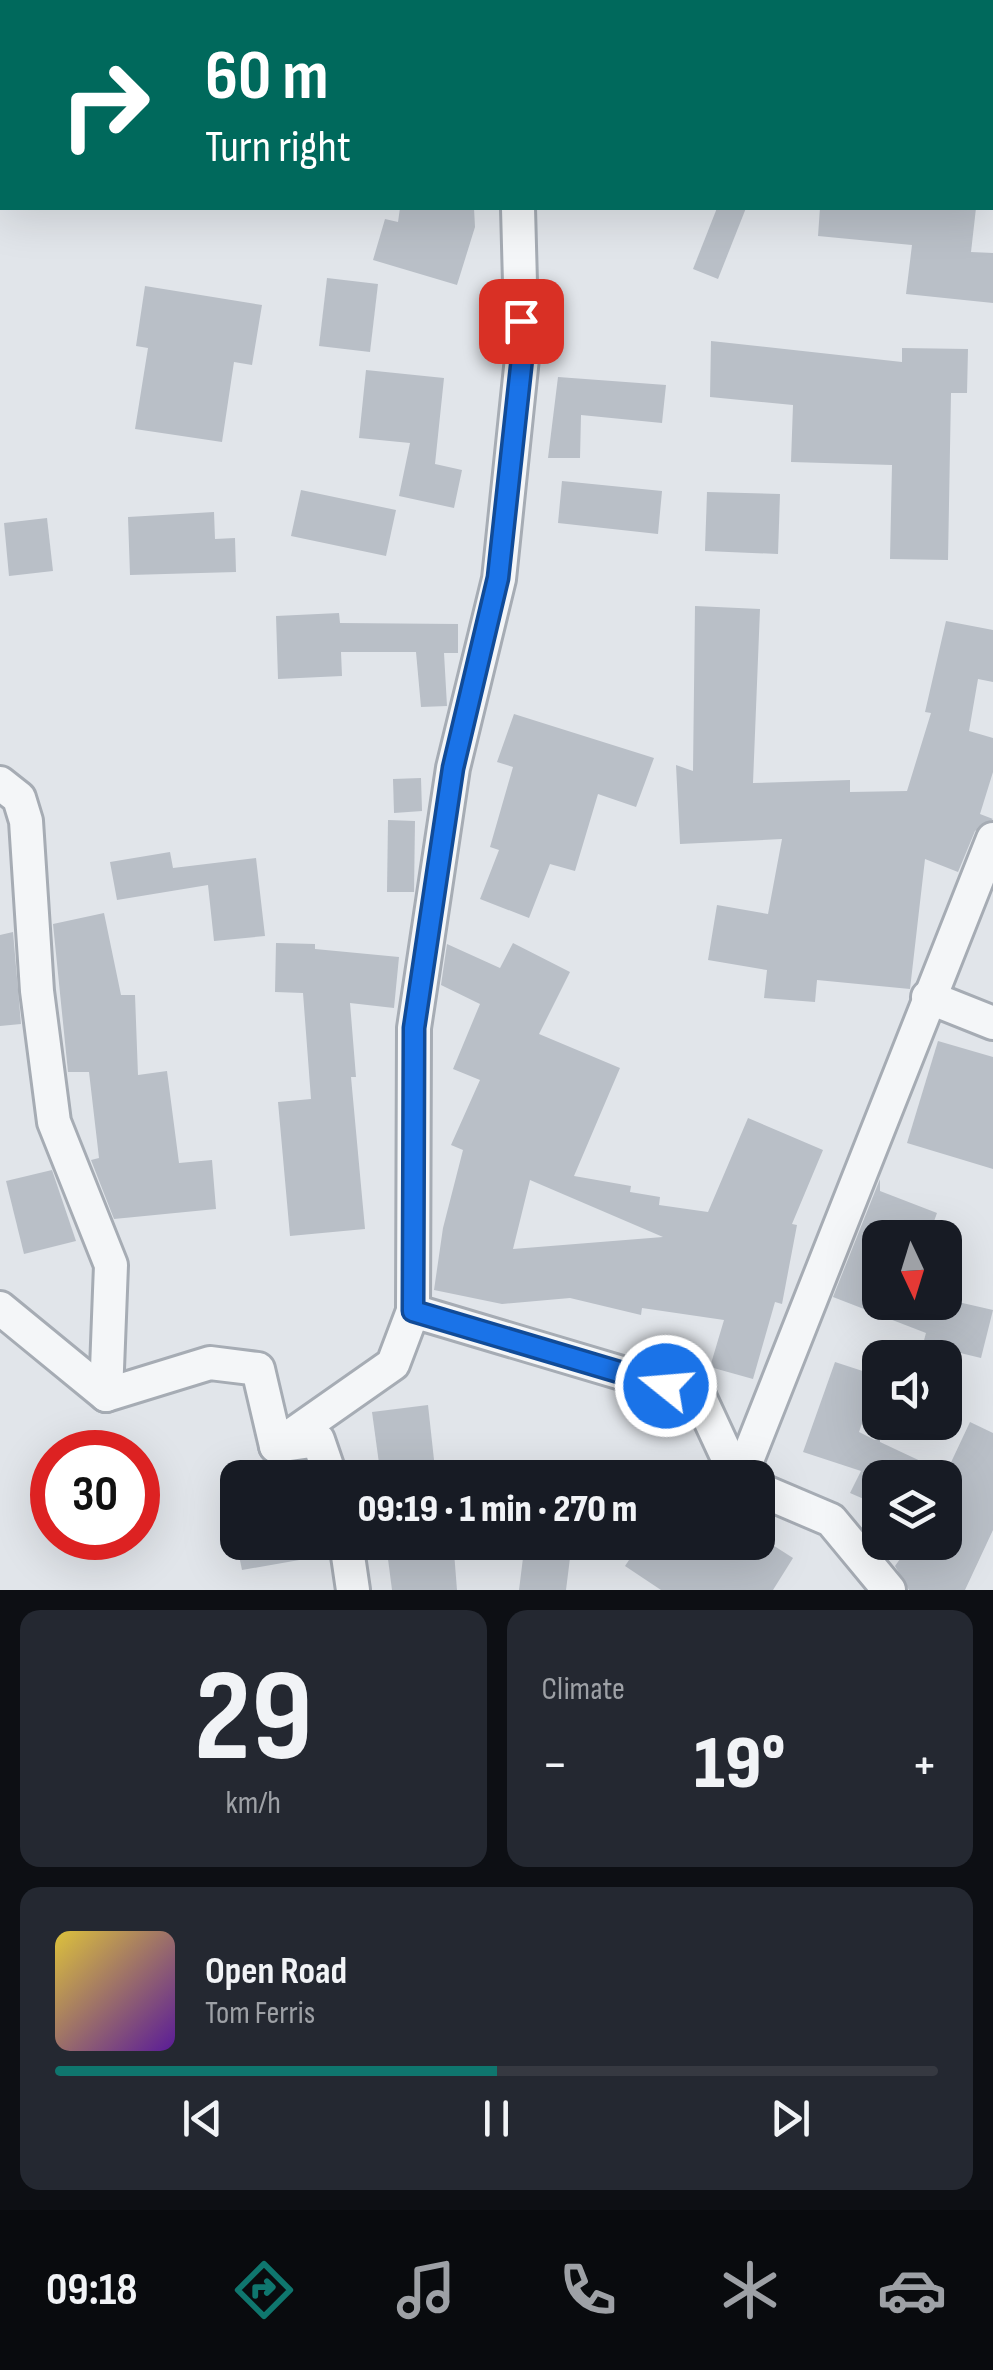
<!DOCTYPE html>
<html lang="en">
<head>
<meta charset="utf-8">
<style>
  body { margin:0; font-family:"Sofia Sans Condensed",sans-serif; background:#242831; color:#f1f3f6; height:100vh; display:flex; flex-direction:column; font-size:38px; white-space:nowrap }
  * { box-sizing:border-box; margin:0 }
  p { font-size:32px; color:#9ea1a6 }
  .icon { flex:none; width:55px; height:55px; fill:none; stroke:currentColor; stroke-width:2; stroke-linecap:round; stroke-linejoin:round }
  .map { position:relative; height:1590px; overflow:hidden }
  .panel { display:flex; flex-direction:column; gap:20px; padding:20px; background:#0d0f14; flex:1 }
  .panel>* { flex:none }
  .banner { position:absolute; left:0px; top:0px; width:995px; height:210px; box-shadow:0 10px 40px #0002; background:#00695c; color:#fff; overflow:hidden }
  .needle { width:65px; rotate:176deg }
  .fabs { position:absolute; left:862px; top:1220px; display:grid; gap:20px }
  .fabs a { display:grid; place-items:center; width:100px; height:100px; border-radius:20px; background:#171b24; box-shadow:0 10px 40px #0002; font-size:50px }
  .speed { position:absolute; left:30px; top:1430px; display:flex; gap:20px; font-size:50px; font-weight:700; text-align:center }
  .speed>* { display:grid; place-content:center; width:130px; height:130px; border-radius:50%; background:#171b24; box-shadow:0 10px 40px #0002; line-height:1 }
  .speed .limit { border:15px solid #d22; background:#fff; color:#111 }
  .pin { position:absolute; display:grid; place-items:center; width:85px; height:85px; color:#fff; margin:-42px; border-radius:20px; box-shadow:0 5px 15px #0006 }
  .me { position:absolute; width:110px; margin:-55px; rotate:287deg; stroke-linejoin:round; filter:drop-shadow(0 0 8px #0008) }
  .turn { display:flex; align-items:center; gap:35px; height:210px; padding:0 40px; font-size:45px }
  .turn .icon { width:130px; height:130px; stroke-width:2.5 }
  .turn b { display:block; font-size:70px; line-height:85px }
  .big { font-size:75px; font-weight:800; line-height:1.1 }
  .panel .tile { flex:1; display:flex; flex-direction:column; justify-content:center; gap:15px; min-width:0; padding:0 35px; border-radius:20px; background:#242831 }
  .panel .dial { align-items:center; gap:0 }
  .dial b { font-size:130px; line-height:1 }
  .song { display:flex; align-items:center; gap:30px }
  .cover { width:120px; height:120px; border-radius:15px; background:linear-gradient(135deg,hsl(50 70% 55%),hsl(270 70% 35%)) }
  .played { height:10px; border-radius:5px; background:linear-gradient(90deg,#0f766e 50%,#363941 50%) }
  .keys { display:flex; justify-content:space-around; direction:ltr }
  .heat { display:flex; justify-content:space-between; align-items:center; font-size:55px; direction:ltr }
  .panel .tiles { flex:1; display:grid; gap:20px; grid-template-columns:1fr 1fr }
  .tile:last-child { grid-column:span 2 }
  .trip { position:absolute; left:220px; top:1460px; width:555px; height:100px; border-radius:20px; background:#171b24; box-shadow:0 10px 40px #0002; font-weight:800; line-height:100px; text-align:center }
  .tabs { display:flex; height:160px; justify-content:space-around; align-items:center; background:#090b0e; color:#9ea1a6 }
  .tabs .icon { width:70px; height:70px }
  .tabs .on { color:#0f766e }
  .tabs b { font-size:45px; color:#f1f3f6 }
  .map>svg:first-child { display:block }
  .building { fill:#b9bfc7; fill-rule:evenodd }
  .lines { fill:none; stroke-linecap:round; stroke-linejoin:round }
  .street-casing { stroke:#a6acb4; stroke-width:38 }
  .street { stroke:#f4f6f8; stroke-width:32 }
  .route-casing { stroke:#114b97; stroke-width:25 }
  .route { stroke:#1a73e8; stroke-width:18 }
</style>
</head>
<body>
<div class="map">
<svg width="993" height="1590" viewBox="0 0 993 1590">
  <rect width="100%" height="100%" fill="#e1e5ea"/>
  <g class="building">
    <polygon points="400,208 474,208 475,227 457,285 373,260 385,219 398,222"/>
    <polygon points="717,208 746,208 718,279 693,269"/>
    <polygon points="820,208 976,208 971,252 993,253 993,303 906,294 912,245 818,236"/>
    <polygon points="327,278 378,284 370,352 319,346"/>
    <polygon points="145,286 262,305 252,365 234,362 222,442 135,429 148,348 136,346"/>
    <polygon points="711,341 902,362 902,348 968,349 967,393 951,393 948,560 890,559 892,465 791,462 793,405 710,397"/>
    <polygon points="366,370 444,378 435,464 462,470 454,508 399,496 410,443 359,438"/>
    <polygon points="558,377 666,385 662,423 581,415 580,458 548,458"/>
    <polygon points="562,481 662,491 658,534 558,523"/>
    <polygon points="301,490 396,510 386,556 291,536"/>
    <polygon points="707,492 780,494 778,554 705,551"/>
    <polygon points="214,512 215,539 235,538 236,572 130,575 128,517"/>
    <polygon points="47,518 53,571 9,576 4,523"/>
    <polygon points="695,606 760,609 753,783 850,780 850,792 907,791 931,713 925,712 946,621 993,630 993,682 978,679 969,731 993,738 993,772 980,814 993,819 975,831 958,872 925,859 910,989 817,980 815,1002 764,998 767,970 708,960 717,905 768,914 782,839 680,844 676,765 693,771"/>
    <polygon points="339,613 340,623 458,624 458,653 444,653 447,706 421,707 416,652 341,652 342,676 278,679 276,616"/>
    <polygon points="514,714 654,758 636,807 598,794 575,871 550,864 529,918 480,899 499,850 490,847 513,767 497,762"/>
    <polygon points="421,778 422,811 394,813 393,779"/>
    <polygon points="388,820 415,821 414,892 387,892"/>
    <polygon points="170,852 173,868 256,858 265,936 214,941 208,885 117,900 110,862"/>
    <polygon points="104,913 121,995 135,995 138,1075 167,1071 179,1163 212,1160 216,1209 114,1219 91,1160 99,1158 89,1072 68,1072 53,924"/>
    <polygon points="13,932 21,1024 0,1026 0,935"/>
    <polygon points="276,943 315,944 315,949 399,957 394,1008 350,1003 356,1077 351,1077 365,1229 290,1236 278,1102 311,1099 303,993 275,992"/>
    <path d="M513 943 570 972 539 1034 620 1068 574 1176 631 1186 630 1192 660 1197 659 1205 708 1212 748 1118 823 1150 792 1224 797 1225 782 1304 775 1302 753 1379 710 1367 724 1320 642 1308 641 1315 570 1298 502 1304 434 1290 443 1228 463 1150 451 1145 480 1080 453 1069 480 1004 441 985 447 944 500 968ZM530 1180 663 1237 513 1249Z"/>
    <polygon points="938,1041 993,1057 993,1169 907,1143"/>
    <polygon points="52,1170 76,1241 24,1254 6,1181"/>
    <polygon points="880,1179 880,1191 937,1213 928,1238 880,1238 880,1302 945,1302 945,1299 993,1310 981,1358 923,1344 926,1333 833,1297"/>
    <polygon points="835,1362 878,1376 859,1432 875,1440 880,1430 880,1442 946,1473 970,1422 993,1433 993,1530 965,1590 909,1590 895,1566 912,1542 945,1542 945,1478 880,1478 880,1506 850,1493 861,1471 803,1452"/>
    <polygon points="428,1405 436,1478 381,1478 372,1412"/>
    <polygon points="258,1542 320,1542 322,1556 242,1570 237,1546"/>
    <polygon points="525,1542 572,1542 566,1590 519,1590"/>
    <polygon points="641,1542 768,1542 793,1558 773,1590 661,1590 625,1566"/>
    <polygon points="454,1552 457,1590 392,1590 388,1559"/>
  </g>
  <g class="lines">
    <g class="street-casing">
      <g id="street">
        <polyline points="559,2 560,0"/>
        <polyline points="0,783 19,798 26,821 37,991 54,1122 111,1265 106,1395"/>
        <polyline points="928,997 993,1023"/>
        <polyline points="0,1308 106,1395 210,1363 258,1369 276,1446 318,1440 331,1478"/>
        <polyline points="413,1311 414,1028 453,768 499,579 522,358 518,208"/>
        <polyline points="276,1446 393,1364 413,1311 699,1396 737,1478"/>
        <polyline points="740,1478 993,839"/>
        <polyline points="758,1489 831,1520 889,1590"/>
        <polyline points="346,1542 353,1590"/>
      </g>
    </g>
    <use href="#street" class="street"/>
  </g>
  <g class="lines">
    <g class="route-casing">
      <polyline id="route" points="521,321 522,358 498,578 453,768 414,1028 413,1311 666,1386"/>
    </g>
    <use href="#route" class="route"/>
  </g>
</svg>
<div class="fabs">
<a><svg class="needle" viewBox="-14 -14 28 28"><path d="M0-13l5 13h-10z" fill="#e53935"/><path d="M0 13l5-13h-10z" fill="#9ea1a6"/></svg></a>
<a><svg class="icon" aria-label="sound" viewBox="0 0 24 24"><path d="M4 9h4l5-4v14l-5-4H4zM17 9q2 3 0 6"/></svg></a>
<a><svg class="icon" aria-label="layers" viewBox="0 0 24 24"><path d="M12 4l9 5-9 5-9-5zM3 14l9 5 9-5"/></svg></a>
</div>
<div class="speed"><div class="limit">30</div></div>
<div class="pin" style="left:521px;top:321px;background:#d93025"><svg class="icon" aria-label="arrive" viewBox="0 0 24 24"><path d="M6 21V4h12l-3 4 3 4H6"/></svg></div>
<svg class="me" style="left:666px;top:1386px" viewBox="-20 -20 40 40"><circle r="17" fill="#1a73e8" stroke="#fff" stroke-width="3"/><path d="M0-11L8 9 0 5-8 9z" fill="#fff"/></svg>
<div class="trip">09:19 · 1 min · 270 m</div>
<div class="banner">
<div class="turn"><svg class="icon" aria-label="right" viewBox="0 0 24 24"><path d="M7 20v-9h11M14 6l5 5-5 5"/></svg><div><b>60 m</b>Turn right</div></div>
</div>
</div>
<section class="panel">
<div class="tiles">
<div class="tile dial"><b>29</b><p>km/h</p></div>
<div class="tile"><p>Climate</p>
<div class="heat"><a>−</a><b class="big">19°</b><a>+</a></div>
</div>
<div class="tile">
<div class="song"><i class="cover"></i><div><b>Open Road</b><p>Tom Ferris</p></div></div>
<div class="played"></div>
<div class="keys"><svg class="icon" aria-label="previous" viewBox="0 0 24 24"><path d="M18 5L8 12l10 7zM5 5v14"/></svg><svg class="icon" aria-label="pause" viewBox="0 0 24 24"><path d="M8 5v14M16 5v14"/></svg><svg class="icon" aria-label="next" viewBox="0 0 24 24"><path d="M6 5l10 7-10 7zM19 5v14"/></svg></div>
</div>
</div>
</section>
<nav class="tabs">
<b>09:18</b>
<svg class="icon on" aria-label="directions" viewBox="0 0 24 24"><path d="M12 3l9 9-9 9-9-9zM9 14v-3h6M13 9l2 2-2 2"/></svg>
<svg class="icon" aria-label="music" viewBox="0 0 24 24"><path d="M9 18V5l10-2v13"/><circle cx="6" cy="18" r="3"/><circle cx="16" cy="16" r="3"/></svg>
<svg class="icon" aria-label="phone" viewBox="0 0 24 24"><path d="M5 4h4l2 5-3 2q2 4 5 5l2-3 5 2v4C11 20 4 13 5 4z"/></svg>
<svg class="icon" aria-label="climate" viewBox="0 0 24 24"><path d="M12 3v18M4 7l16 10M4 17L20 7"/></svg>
<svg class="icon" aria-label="car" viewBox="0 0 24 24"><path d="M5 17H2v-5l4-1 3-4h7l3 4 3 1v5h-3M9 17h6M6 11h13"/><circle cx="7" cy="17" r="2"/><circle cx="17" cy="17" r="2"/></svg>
</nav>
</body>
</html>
